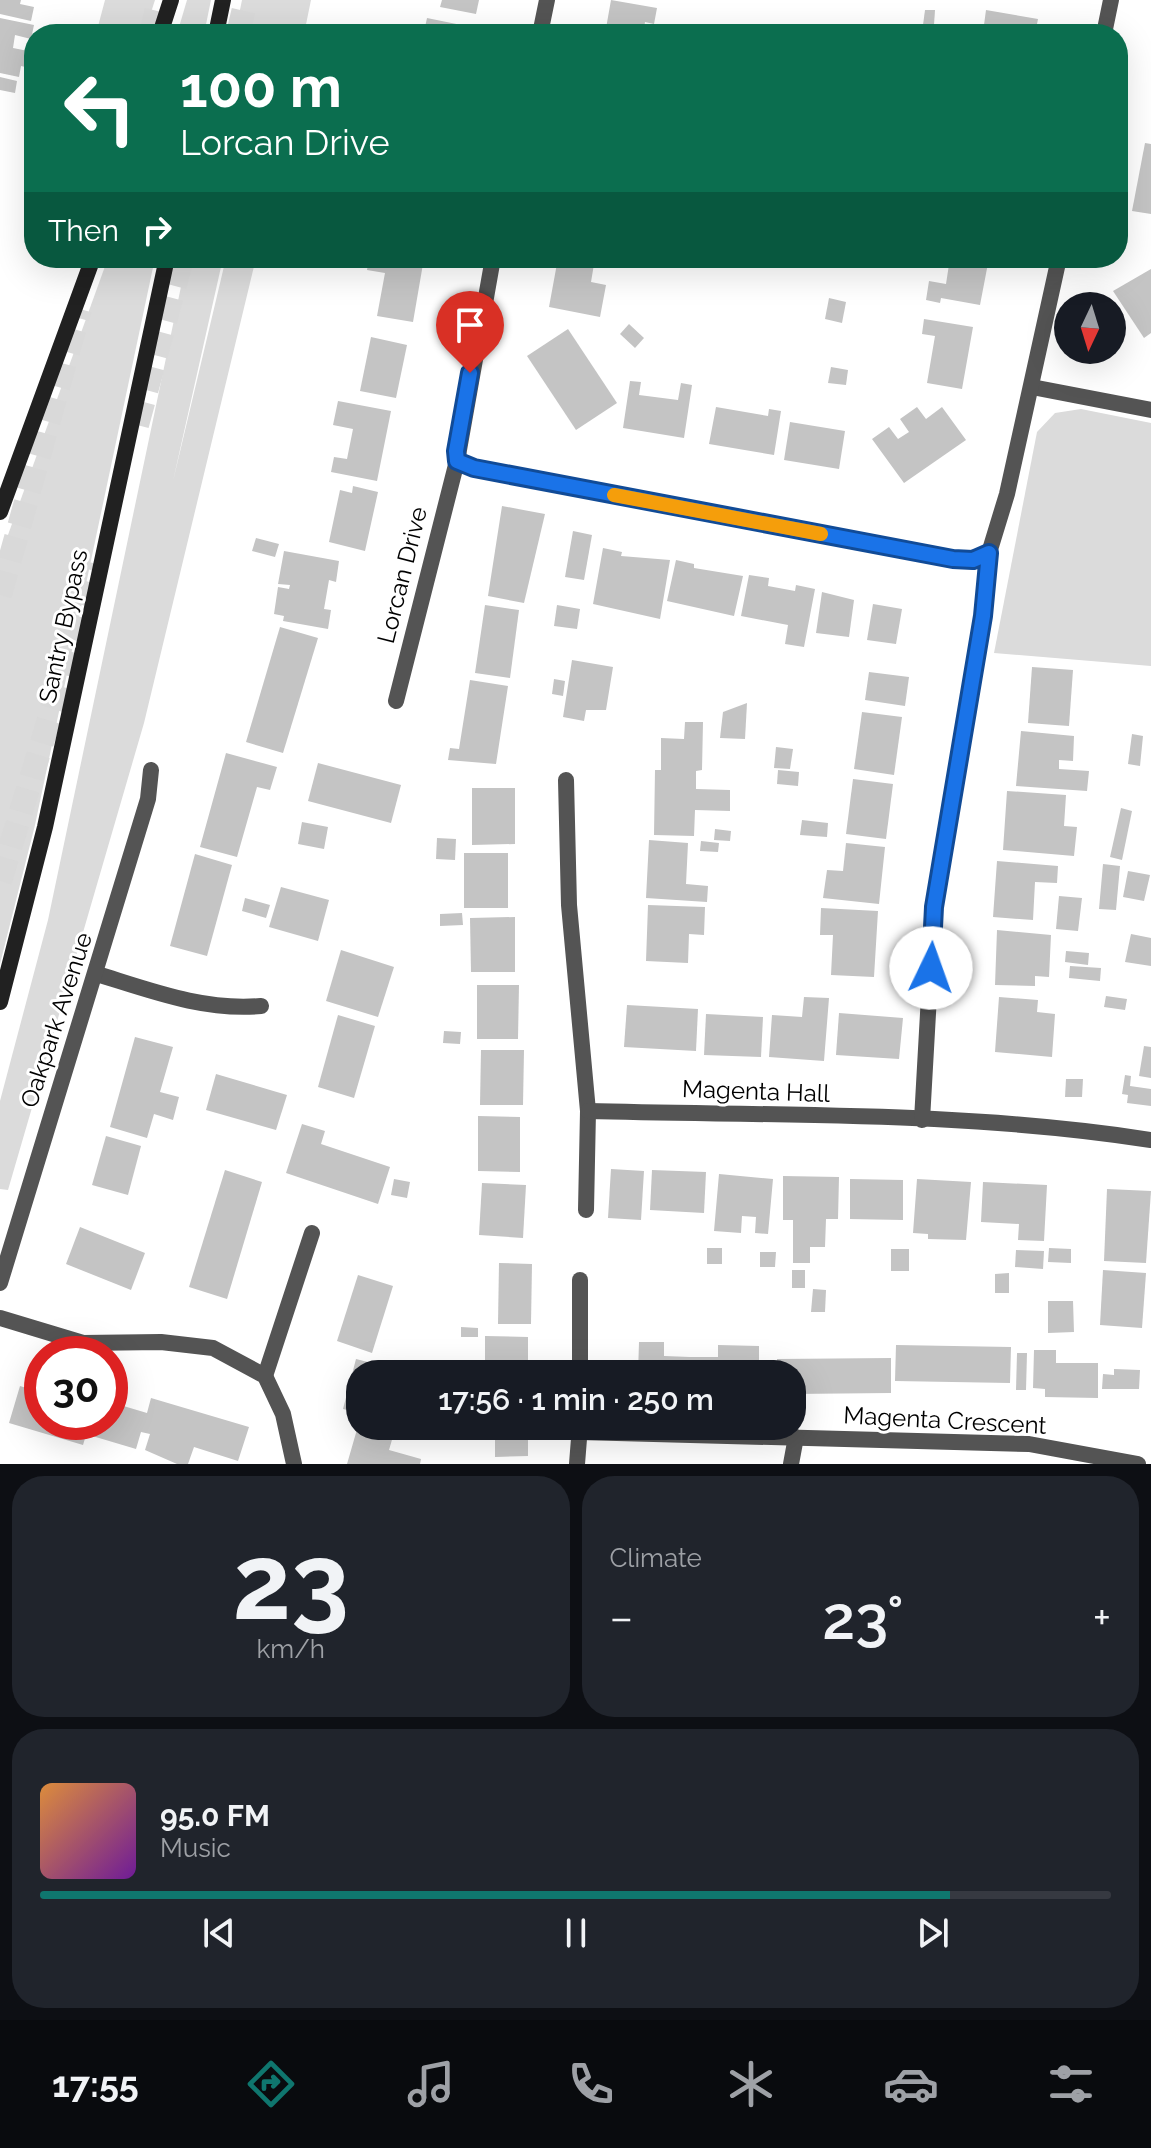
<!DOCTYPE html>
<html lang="en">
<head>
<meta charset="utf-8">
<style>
  body { margin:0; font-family:Raleway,sans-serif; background:#20242c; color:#f1f3f6; height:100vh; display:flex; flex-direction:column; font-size:30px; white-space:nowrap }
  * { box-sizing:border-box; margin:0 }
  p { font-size:26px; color:#9ea1a6 }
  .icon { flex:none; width:44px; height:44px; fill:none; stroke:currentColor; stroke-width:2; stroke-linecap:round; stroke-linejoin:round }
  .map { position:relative; height:1464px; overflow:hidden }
  .details { display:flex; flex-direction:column; gap:12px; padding:12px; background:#0d0f14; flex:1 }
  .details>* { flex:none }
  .top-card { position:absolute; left:24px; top:24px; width:1104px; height:244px; border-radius:32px; box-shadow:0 8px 32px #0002; background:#0b6e4f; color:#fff; overflow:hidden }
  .needle { width:52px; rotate:184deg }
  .tools { position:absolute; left:1054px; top:292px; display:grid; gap:16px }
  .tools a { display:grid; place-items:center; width:72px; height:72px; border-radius:50%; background:#171b24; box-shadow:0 8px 32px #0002; font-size:40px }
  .speed { position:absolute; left:24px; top:1336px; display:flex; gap:16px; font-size:40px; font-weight:700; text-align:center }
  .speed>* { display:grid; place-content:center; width:104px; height:104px; border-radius:50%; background:#171b24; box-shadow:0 8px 32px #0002; line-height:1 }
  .speed .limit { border:12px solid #d22; background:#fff; color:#111 }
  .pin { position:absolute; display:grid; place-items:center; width:68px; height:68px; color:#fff; margin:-82px -34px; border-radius:50% 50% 50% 0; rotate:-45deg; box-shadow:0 0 8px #0007 }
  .pin .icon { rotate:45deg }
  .me { position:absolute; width:88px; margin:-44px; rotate:3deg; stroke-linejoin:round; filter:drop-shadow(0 0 6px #0008) }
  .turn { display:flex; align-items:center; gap:28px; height:168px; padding:0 24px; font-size:36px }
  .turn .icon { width:104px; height:104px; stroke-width:2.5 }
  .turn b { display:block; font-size:56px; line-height:68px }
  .then { display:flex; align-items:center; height:76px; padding:0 24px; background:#0003; gap:16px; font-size:30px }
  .big { font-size:60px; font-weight:600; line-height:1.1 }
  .details .tile { flex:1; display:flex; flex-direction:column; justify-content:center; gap:12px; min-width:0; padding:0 28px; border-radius:32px; background:#20242c }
  .details .dial { align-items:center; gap:0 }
  .dial b { font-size:104px; line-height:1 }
  .song { display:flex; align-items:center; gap:24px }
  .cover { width:96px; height:96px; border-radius:12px; background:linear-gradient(135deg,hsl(30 70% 55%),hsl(280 70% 35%)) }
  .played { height:8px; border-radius:4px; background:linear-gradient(90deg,#0f766e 85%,#363941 85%) }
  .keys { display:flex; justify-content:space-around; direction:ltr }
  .heat { display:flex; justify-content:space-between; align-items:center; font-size:44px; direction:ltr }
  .details .tiles { flex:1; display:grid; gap:12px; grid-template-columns:1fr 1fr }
  .tile:last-child { grid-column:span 2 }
  .trip { position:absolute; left:346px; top:1360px; width:460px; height:80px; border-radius:32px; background:#171b24; box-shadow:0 8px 32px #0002; font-weight:600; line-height:80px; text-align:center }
  .dock { display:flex; height:128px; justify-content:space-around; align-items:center; background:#090b0e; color:#9ea1a6 }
  .dock .icon { width:56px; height:56px }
  .dock .selected { color:#0f766e }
  .dock b { font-size:36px; color:#f1f3f6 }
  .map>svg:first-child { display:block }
  .green { fill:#dbdbdb }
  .building { fill:#c4c4c4 }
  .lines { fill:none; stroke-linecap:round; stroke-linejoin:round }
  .highway-tunnel { stroke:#d9d9d9; stroke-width:24; stroke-dasharray:24 12; stroke-linecap:butt }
  .street { stroke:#545454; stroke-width:16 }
  .secondary { stroke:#212121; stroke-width:16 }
  .route-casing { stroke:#114b97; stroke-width:20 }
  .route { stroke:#1a73e8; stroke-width:14 }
  .slow { stroke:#f59e0b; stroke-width:14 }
  .labels { text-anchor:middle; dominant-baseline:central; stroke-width:6; stroke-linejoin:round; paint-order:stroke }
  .street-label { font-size:24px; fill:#000; stroke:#fff }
</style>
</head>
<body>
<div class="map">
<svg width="1151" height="1464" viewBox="0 0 1151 1464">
  <rect width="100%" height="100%" fill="#fff"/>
  <g class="green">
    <polygon points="105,0 155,0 144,34 96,34"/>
    <polygon points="187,0 211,0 204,34 177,34"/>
    <polygon points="242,0 311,0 304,34 235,34"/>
    <polygon points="108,258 155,258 35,825 0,964 0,557"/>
    <polygon points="187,258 223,258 173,481 226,258 256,258 144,723 8,1190 0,1189 0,1101 48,920"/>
    <polygon points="1081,409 1151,423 1151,666 994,653 1037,432 1055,413"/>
  </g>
  <g class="building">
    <polygon points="0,0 21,0 20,4 34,7 31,21 0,14"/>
    <polygon points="442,0 479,0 476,14 440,7"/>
    <polygon points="611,0 657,8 654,24 645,22 643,34 605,34"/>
    <polygon points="925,10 935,10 934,25 923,25"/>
    <polygon points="986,10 1038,19 1035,34 997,34 998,28 984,25"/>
    <polygon points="0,18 34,25 31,39 15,35 13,48 33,52 30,68 21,66 19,77 0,73"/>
    <polygon points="427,18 476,28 475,34 424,32"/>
    <polygon points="0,77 17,81 15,93 0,90"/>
    <polygon points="1145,143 1151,144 1151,214 1132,211"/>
    <polygon points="369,258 424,258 413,322 377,316 385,273 367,270"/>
    <polygon points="558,258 595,258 591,282 606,285 600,317 549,307"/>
    <polygon points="950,258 989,258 980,305 941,298 940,303 926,300 929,281 946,284"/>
    <polygon points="1151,269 1151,333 1144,338 1113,291"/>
    <polygon points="829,298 846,302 842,323 825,319"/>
    <polygon points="924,319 973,327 962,389 927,383 935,336 922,334"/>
    <polygon points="629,324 644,338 635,348 620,334"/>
    <polygon points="568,329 617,403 576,430 527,356"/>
    <polygon points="371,337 407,345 396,398 360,391"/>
    <polygon points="831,367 848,370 846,385 828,383"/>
    <polygon points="630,381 641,382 639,395 678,400 681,383 692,385 684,438 623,428"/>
    <polygon points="338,401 391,411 377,481 331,472 334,457 347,459 353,429 333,425"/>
    <polygon points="716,407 768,416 769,409 781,411 774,455 709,444"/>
    <polygon points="917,407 926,419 942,407 966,440 904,483 872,439 889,427 898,439 909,432 900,419"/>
    <polygon points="790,422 845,431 839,469 784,460"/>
    <polygon points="353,486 378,492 365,551 329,542 340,490 352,493"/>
    <polygon points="502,506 545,514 524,603 488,596"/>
    <polygon points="573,531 592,535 584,580 565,577"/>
    <polygon points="256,538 279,544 275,557 252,551"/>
    <polygon points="603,548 622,552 621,556 670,560 660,619 593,604"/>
    <polygon points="284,551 339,561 336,582 329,580 324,609 331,610 328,629 283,621 284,616 274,614 278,587 289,589 290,585 278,584"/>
    <polygon points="676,560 694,564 694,568 743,576 734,616 667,601"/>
    <polygon points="749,575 769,578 768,586 795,591 796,585 815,589 804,647 785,644 788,625 741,616"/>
    <polygon points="822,592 854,600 849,637 816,633"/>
    <polygon points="873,604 902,609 896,644 867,640"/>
    <polygon points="485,605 519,610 510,678 475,673"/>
    <polygon points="557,605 580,609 577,629 554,626"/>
    <polygon points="280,627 318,638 283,753 246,742"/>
    <polygon points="572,660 613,667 606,710 586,710 584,721 563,717"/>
    <polygon points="1032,667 1073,670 1069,726 1028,723"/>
    <polygon points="869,672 909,677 905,706 865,700"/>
    <polygon points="554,679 565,681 563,696 552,694"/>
    <polygon points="470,680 508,686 496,764 448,760 450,748 459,749"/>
    <polygon points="747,703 745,739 720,738 723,712"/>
    <polygon points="862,712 902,717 894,775 854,769"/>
    <polygon points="685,722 703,722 702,770 696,771 696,789 730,790 730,811 695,810 694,836 654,835 655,770 661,770 661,738 684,739"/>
    <polygon points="1021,731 1074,736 1073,761 1059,760 1059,769 1089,771 1087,791 1016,786"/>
    <polygon points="1132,734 1143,736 1140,766 1128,764"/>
    <polygon points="776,747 793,749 790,769 774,768"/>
    <polygon points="226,753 277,767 270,790 257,787 237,857 200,847"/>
    <polygon points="318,763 401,785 391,823 308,801"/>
    <polygon points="778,770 799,772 798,786 777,784"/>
    <polygon points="853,779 893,784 886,839 846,834"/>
    <polygon points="472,788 515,788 515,844 472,845"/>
    <polygon points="1007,791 1066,795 1064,826 1077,827 1074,856 1003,850"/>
    <polygon points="1121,808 1132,811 1122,860 1110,857"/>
    <polygon points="802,820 828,823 827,837 800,835"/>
    <polygon points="302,822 328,827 324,849 298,844"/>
    <polygon points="715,829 731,831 730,841 714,840"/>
    <polygon points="437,838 456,839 455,860 436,859"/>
    <polygon points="649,840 688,843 686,884 708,886 707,902 646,898"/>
    <polygon points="701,841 719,843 718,852 700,851"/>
    <polygon points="846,843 885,847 879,904 823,898 827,870 843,871"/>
    <rect x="464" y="853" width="44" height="55"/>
    <polygon points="195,854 232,865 207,956 170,946"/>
    <polygon points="997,861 1058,866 1057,883 1035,882 1033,920 993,917"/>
    <polygon points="1103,864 1120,866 1116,910 1099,909"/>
    <polygon points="1128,871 1150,875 1144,901 1123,897"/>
    <polygon points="281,887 329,900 318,941 269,927"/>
    <polygon points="1059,896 1082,898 1078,931 1056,929"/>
    <polygon points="245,898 270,905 266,918 242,911"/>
    <polygon points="648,905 705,907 704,935 689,934 688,963 646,961"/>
    <polygon points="821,908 878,911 874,977 831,975 833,935 820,935"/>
    <polygon points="462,913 463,925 440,926 440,914"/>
    <polygon points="515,917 515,972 471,972 470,918"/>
    <polygon points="997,930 1051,935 1049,977 1035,976 1035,986 995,985"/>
    <polygon points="1131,934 1151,938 1151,966 1125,962"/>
    <polygon points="341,950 394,967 378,1017 326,1001"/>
    <polygon points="1066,951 1089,953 1088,965 1065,962"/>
    <polygon points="1070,966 1101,968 1100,981 1069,978"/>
    <polygon points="477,985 519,985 518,1039 477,1039"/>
    <polygon points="1106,996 1127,999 1125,1010 1104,1007"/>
    <polygon points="804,997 829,998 824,1061 769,1057 772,1015 802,1017"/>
    <polygon points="999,997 1038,1000 1037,1012 1055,1014 1052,1057 995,1052"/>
    <polygon points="627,1005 698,1009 696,1051 624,1047"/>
    <polygon points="839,1013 903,1018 899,1059 836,1055"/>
    <polygon points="706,1014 763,1017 761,1057 704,1055"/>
    <polygon points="338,1015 375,1026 354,1098 318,1087"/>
    <polygon points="444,1031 461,1032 460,1044 443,1043"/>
    <polygon points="135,1037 173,1047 160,1092 179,1097 173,1120 154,1114 147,1138 110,1127"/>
    <polygon points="1144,1046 1151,1047 1151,1078 1139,1076"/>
    <polygon points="481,1050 524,1050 523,1105 480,1105"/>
    <polygon points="216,1074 287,1095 276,1130 206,1110"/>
    <polygon points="1125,1075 1131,1076 1130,1086 1151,1089 1151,1106 1127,1103 1128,1095 1122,1094"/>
    <polygon points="1066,1079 1083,1079 1082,1097 1065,1097"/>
    <polygon points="478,1116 520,1117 520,1172 478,1171"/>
    <polygon points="302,1124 325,1131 321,1144 390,1167 378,1204 286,1173"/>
    <polygon points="106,1136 141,1146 128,1195 92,1185"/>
    <polygon points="611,1169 644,1171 641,1220 608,1218"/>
    <polygon points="225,1170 262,1182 227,1299 189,1287"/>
    <polygon points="652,1170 706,1172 704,1213 650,1210"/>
    <polygon points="719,1174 773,1179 768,1234 755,1233 756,1217 742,1216 741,1233 714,1231"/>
    <polygon points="783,1176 839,1177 838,1219 826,1219 825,1247 810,1247 810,1263 793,1263 793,1220 783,1220"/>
    <polygon points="394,1179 410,1182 407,1198 391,1195"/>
    <polygon points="850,1179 903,1180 903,1220 850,1219"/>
    <polygon points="917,1179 971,1182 966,1240 928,1239 928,1234 913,1233"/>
    <polygon points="983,1182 1047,1185 1044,1241 1018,1240 1019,1224 981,1222"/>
    <polygon points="482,1183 526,1185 523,1238 479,1235"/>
    <polygon points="1107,1189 1151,1191 1146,1263 1104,1261"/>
    <polygon points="80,1227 145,1253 131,1290 66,1264"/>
    <rect x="707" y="1248" width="15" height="16"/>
    <polygon points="1049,1248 1071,1249 1071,1263 1048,1262"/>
    <rect x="891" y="1249" width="18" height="22"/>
    <polygon points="1016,1250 1044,1251 1043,1269 1015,1267"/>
    <polygon points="760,1252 776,1252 775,1267 760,1267"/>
    <polygon points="499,1263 532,1264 531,1324 498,1324"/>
    <rect x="792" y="1270" width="13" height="18"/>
    <polygon points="1103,1270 1146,1273 1142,1328 1100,1325"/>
    <polygon points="1009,1273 1009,1293 995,1293 995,1274"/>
    <polygon points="358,1275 393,1286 372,1353 337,1341"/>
    <polygon points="813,1289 826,1290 825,1312 811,1312"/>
    <polygon points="1048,1301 1073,1301 1074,1332 1048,1333"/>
    <polygon points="461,1327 478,1328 478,1337 461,1337"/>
    <polygon points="485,1336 528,1337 528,1374 497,1374 498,1363 485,1363"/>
    <polygon points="639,1342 664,1342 664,1356 690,1357 718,1357 718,1345 759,1346 759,1374 638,1374"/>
    <polygon points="896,1345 1011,1347 1010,1383 895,1381"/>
    <polygon points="1034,1350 1056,1350 1056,1363 1098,1363 1098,1398 1045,1397 1045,1389 1033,1388"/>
    <polygon points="1017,1353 1027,1353 1026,1390 1016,1390"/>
    <polygon points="891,1358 891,1393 792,1394 792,1374 777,1374 777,1359"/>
    <polygon points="356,1359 391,1368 390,1374 360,1374 360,1413 343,1409"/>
    <polygon points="1114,1369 1140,1370 1139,1389 1102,1389 1103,1374 1114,1375"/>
    <polygon points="20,1386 42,1393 42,1422 90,1422 83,1445 9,1423"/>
    <polygon points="151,1398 249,1427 238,1461 194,1447 188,1464 177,1464 145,1450 150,1434 141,1432 136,1449 89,1435 93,1422 110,1422 110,1402 147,1413"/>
    <polygon points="358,1426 396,1426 389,1450 421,1459 420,1464 347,1464"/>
    <polygon points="495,1426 528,1426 528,1456 495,1457"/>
  </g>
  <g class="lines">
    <g class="highway-tunnel">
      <polyline points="151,34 159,0"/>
      <polyline points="238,34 246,0"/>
      <polyline points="137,425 182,258"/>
      <polyline points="0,595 80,309"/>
      <polyline points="0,881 96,564"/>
    </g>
    <g class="street">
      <polyline points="540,34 547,0"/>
      <polyline points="1104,34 1111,0"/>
      <polyline points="493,258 457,461 474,468 953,559 973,560 989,553"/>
      <polyline points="1032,387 1151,410"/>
      <polyline points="396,701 457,461"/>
      <polyline points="566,780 569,905 588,1111 586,1210"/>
      <path d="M97 974C152 991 204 1011 261 1006"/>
      <path d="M588 1111C774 1116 966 1111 1151 1140"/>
      <polyline points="922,1120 934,907 983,616 989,553 1007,494 1059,258"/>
      <polyline points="580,1280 580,1374"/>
      <polyline points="0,1283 148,799 151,770"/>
      <polyline points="0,1318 83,1343 161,1342 213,1348 265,1376 283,1414 294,1464"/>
      <polyline points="265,1376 312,1233"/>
      <polyline points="580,1432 1029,1444 1138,1464"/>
      <polyline points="577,1464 580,1426"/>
      <polyline points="791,1464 796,1437"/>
    </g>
    <g class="secondary">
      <polyline points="160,34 171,0"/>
      <polyline points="216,34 223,0"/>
      <polyline points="0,512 93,258"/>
      <polyline points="0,1002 45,827 167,258"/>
    </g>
  </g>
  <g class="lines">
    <g class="route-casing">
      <polyline id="route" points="470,373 456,451 457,461 474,468 953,559 973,560 989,553 983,616 934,907 931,968"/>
    </g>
    <use href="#route" class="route"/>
    <polyline class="slow" points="614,495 821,534"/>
  </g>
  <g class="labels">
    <g class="street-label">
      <text transform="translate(402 575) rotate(-76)">Lorcan Drive</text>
      <text transform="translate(63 626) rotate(-78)">Santry Bypass</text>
      <text transform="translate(56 1020) rotate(-72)">Oakpark Avenue</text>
      <text transform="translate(756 1091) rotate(2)">Magenta Hall</text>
      <text transform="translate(945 1420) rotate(3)">Magenta Crescent</text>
    </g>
  </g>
</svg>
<div class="tools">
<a><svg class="needle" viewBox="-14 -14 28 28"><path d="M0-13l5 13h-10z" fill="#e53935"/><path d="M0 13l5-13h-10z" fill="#9ea1a6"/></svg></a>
</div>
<div class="speed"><div class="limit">30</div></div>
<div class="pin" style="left:470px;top:373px;background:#d93025"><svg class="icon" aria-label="arrive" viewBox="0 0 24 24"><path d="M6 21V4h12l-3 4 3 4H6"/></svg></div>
<svg class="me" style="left:931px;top:968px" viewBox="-20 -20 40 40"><circle r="19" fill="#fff"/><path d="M0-13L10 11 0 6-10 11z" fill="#1a73e8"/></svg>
<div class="trip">17:56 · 1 min · 250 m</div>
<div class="top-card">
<div class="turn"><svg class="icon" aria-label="left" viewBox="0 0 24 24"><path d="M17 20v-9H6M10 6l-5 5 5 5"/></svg><div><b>100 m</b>Lorcan Drive</div></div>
<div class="then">Then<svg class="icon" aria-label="right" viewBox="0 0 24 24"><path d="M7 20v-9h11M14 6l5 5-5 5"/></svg></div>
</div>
</div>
<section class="details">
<div class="tiles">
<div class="tile dial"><b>23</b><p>km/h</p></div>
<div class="tile"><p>Climate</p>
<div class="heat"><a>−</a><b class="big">23°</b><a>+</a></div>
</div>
<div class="tile">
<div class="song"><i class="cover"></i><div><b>95.0 FM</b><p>Music</p></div></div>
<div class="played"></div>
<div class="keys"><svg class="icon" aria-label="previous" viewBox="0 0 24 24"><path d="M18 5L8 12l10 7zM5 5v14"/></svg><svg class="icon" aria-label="pause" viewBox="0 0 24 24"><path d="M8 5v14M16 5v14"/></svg><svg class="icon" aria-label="next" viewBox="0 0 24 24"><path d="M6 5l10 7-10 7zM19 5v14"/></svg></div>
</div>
</div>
</section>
<nav class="dock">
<b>17:55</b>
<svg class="icon selected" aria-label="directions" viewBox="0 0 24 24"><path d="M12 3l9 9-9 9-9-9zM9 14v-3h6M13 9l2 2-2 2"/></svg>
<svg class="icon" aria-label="music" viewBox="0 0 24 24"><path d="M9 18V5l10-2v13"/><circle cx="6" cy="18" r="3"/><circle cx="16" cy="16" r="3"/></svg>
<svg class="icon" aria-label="phone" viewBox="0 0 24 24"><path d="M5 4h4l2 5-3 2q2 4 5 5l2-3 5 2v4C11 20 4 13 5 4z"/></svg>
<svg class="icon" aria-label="climate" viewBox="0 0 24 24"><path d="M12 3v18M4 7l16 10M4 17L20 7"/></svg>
<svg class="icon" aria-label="car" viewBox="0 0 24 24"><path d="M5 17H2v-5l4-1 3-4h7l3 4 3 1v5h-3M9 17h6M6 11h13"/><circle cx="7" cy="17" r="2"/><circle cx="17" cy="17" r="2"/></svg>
<svg class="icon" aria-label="filters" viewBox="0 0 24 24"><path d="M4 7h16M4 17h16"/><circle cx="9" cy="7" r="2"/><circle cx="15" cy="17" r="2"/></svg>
</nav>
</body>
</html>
